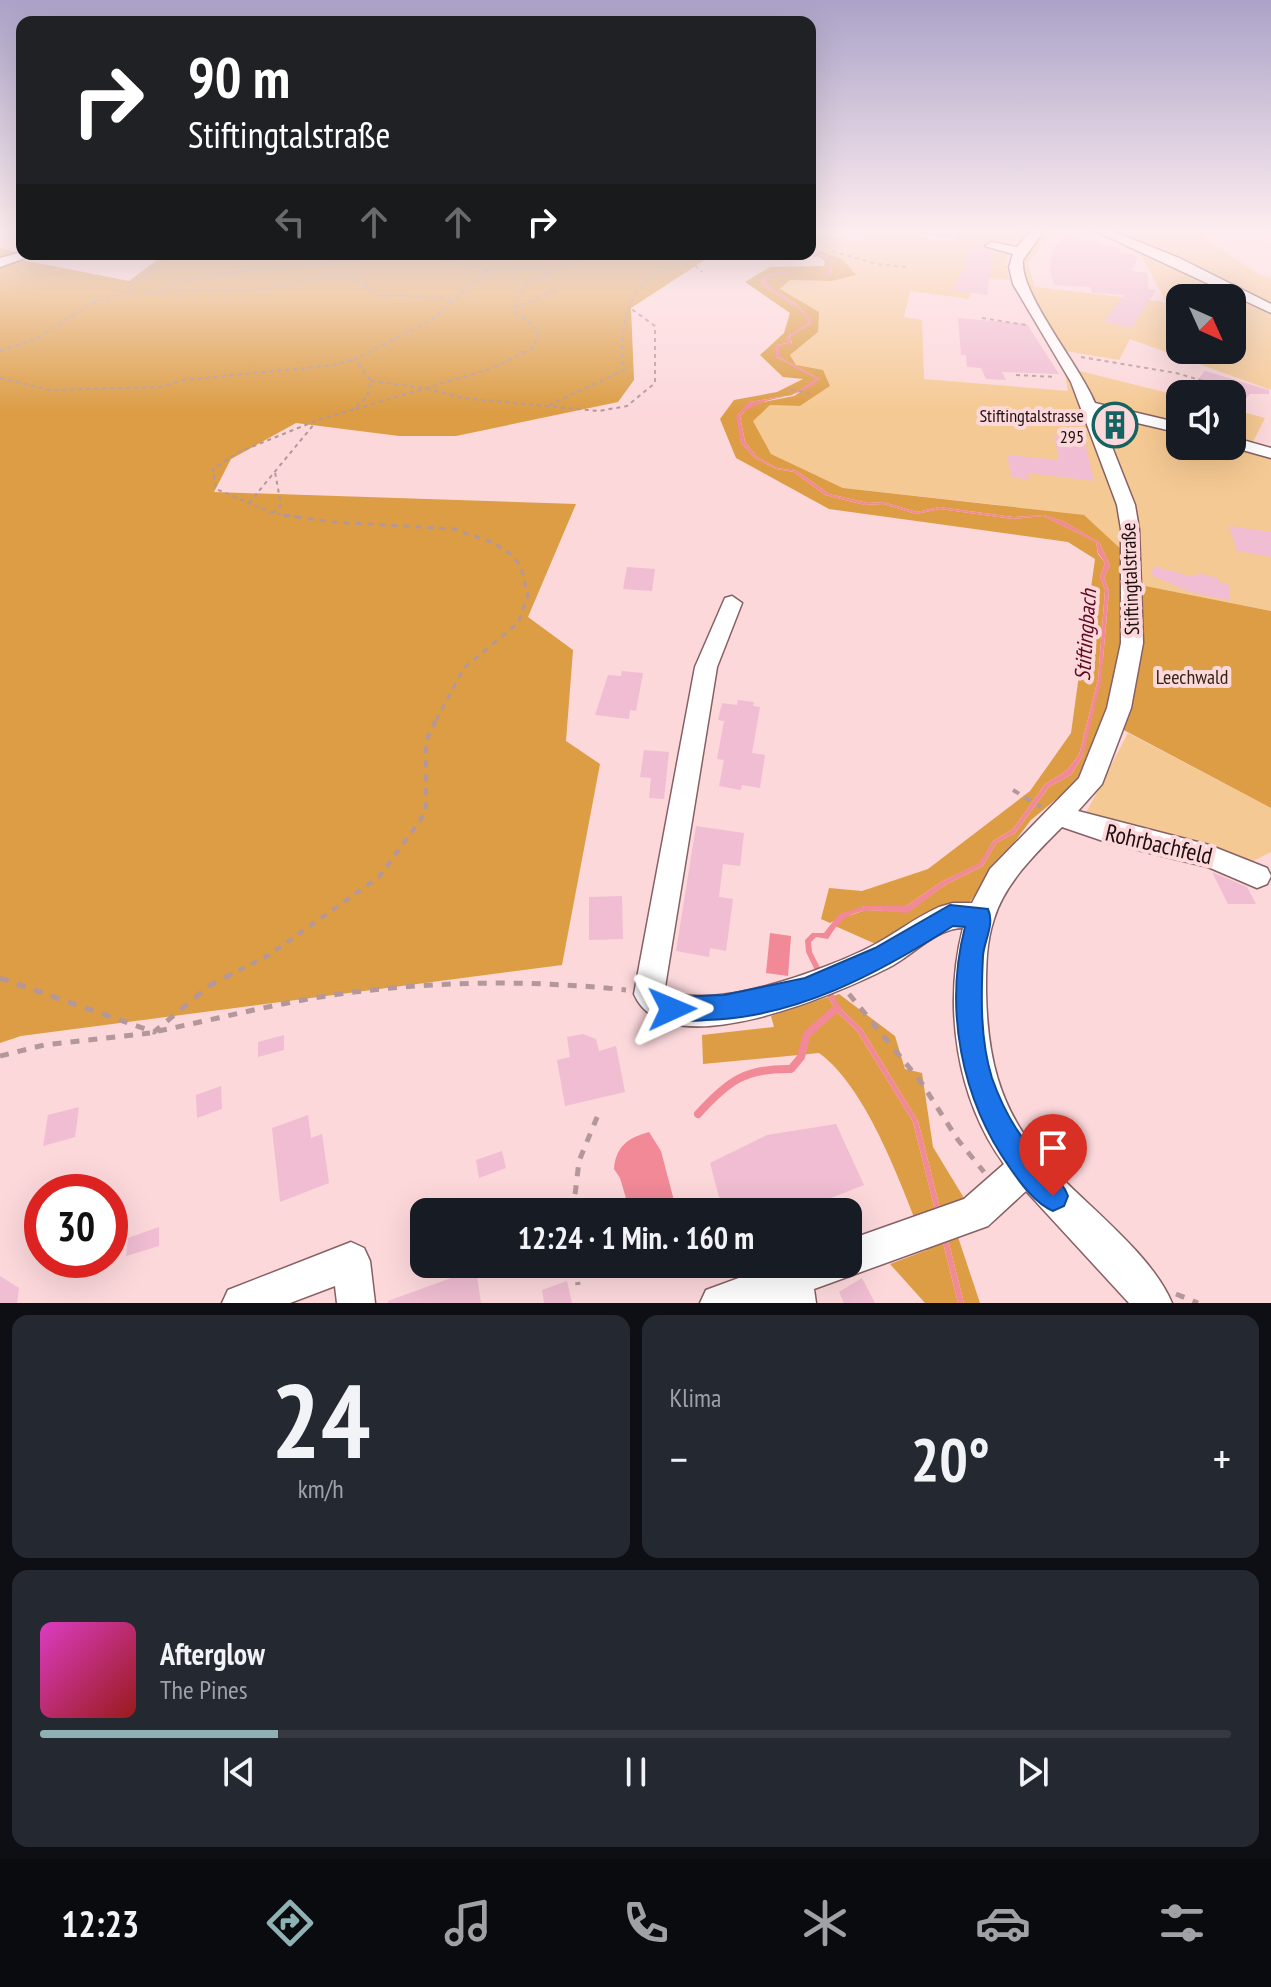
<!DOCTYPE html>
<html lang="de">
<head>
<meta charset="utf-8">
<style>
  body { margin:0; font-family:"PT Sans Narrow",sans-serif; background:#242831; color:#f1f3f6; height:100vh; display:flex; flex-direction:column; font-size:30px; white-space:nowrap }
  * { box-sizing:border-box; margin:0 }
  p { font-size:26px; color:#9ea1a6 }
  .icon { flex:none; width:44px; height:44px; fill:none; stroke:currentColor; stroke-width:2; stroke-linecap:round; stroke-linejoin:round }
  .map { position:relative; height:1303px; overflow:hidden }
  .details { display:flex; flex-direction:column; gap:12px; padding:12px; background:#0d0f14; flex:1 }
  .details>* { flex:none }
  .hud { position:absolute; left:16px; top:16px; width:800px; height:244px; border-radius:16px; box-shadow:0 8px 32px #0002; background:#202124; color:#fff; overflow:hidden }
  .needle { width:52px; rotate:135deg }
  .buttons { position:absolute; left:1166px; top:284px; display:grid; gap:16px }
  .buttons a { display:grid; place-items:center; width:80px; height:80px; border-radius:16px; background:#171b24; box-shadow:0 8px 32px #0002; font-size:40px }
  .speed { position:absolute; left:24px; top:1174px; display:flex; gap:16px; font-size:40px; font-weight:700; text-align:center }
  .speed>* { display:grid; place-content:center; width:104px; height:104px; border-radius:50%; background:#171b24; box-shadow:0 8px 32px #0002; line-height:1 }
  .speed .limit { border:12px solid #d22; background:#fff; color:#111 }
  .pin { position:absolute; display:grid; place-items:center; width:68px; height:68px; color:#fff; margin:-82px -34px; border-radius:50% 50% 50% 0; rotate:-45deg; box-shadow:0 0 8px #0007 }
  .pin .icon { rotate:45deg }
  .me { position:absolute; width:88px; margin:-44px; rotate:89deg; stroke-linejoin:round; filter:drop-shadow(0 0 6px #0008) }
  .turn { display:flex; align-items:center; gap:28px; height:168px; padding:0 40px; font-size:36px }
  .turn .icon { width:104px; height:104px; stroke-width:2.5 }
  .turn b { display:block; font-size:56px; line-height:68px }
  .lanes { display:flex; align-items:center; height:76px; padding:0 40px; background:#0003; justify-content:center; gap:40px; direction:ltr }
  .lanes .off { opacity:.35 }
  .big { font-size:60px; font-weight:700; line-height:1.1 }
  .details .tile { flex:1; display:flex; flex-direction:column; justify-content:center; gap:12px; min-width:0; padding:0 28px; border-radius:16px; background:#242831 }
  .details .dial { align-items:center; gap:0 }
  .dial b { font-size:104px; line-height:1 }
  .song { display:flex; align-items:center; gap:24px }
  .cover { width:96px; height:96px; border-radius:12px; background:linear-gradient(135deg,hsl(310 70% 55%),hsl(0 70% 35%)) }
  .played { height:8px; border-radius:4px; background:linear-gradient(90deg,#8eb2b3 20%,#363941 20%) }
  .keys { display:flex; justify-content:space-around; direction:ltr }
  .heat { display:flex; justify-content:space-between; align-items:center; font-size:44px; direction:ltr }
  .details .tiles { flex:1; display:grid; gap:12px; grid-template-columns:1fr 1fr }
  .tile:last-child { grid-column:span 2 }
  .trip { position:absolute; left:410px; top:1198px; width:452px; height:80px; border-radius:16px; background:#171b24; box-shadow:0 8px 32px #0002; font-weight:700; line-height:80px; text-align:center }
  .dock { display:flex; height:128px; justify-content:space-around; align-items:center; background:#090b0e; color:#9ea1a6 }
  .dock .icon { width:56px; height:56px }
  .dock .current { color:#8eb2b3 }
  .dock b { font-size:36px; color:#f1f3f6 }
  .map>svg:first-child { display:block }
  .green { fill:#f5c993; fill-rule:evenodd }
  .forest { fill:#dc9d45 }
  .water { fill:#f18997 }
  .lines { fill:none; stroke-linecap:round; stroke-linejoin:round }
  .stream { stroke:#f18997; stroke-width:8 }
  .building { fill:#f0bdd2 }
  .minor-casing { stroke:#876064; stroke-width:3 }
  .major-casing { stroke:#876064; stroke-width:3 }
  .path-far3 { stroke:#b4979a; stroke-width:2; stroke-dasharray:4 4; stroke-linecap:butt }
  .path-far2 { stroke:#b4979a; stroke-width:3; stroke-dasharray:6 6; stroke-linecap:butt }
  .path-far1 { stroke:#b4979a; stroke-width:4; stroke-dasharray:7 7; stroke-linecap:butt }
  .path { stroke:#b4979a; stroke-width:5; stroke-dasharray:9 9; stroke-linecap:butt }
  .minor { fill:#fff; fill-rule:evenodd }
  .major { fill:#fff; fill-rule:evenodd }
  .route { fill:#1a73e8; stroke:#114b97; stroke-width:2 }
  .labels { text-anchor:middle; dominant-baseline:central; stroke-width:8; stroke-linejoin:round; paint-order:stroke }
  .far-poi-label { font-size:18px; fill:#1e0f11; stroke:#fcd8db; text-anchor:end }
  .street-label { font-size:20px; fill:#1e0f11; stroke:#fcd8db }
  .park-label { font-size:20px; fill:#352613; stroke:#fcd8db }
  .water-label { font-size:22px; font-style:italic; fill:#5c0921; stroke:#fcd8db }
  .near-street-label { font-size:24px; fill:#1e0f11; stroke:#fcd8db }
</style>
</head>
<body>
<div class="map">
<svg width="1271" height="1303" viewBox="0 0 1271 1303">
  <rect width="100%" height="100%" fill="#fcd8db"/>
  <g class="green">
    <path d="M882 229C913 229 945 255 972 229H1030C1014 245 998 257 1011 280L976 277 969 299 910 291 904 317 922 320 924 379 1068 391 1064 367 1180 396V446H1232V409L1265 418 1252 444 1271 450V611L1124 582V552L999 505 843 488 771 454 752 421 770 405 800 406 830 386 796 365 790 355 818 332 779 290 789 280 832 281 824 254 810 248V236L861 240Z"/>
    <path d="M1039 229H1054L1028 264 1035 287 1166 302 1139 251 1093 229H1197V233L1262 276 1271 278V390L1130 339 1119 360 1053 349 1043 314 1019 284 1016 255ZM1180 298H1232V350H1180Z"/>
    <polygon points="1128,733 1271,808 1271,852 1251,862 1187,857 1076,832"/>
  </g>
  <g class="forest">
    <polygon points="0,248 16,252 7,257 129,281 165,254 714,254 631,308 634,380 618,402 456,436 399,436 296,423 231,459 214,492 576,504 528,617 573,650 566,741 600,764 562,965 21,1036 0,1043"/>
    <path d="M810 248 842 259 856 275 832 281 790 280 780 289 819 312 818 332 790 355 796 365 823 370 830 386 800 406 770 405 753 421 771 454 843 488 1084 515 1124 552 1125 582 1271 611V808L1103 719 1082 778 1031 820 966 907 878 945 835 926 839 919 866 910 908 912 945 885 983 866 996 843 1015 833 1049 787 1071 775 1083 756 1103 659 1109 591 1104 578 1110 565 1099 542 1063 521 1043 515 1013 517 939 507 917 512 883 502 868 503 829 494 797 471 777 468 757 457 745 442 740 416 753 404 794 396 820 379 779 357V346L792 343 789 337 812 323C804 304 779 295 764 283L769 277H764L761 283 805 314 809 322 787 337 788 343 777 345 776 357 817 379 792 395 750 402 737 415 741 443 755 458 776 469 794 472 825 495 865 505 883 504 916 514 940 509 1013 519 1043 516 1096 542 1098 554 1105 563 1100 577 1105 590 1098 679 1079 755 1066 771 1045 784 1013 829 993 841 980 863 941 882 906 906H864L830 923 821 919 829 888 862 891 928 869 1030 791 1071 733 1095 559 1068 542 829 509 736 458 720 419 734 400 777 392 803 379 783 377 760 355 784 333 790 313 745 282 770 267 824 266 825 261 810 251 831 261V275L833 260Z"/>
    <polygon points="839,994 895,1036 905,1069 922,1073 933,1147 967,1203 949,1210 980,1303 964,1303 918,1121 862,1029 841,1009 833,996"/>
    <path d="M828 997 837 1012 857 1031 913 1122 958 1303H925L890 1264 927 1250C904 1193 869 1089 819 1053L703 1064 702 1035 774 1027 771 1016Z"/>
  </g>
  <g class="water">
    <path d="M810 250 833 260 831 275C813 275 777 267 765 282L808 314 812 323 789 337 792 344 779 346V357L820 379C795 403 765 392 740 416L745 442 757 457 777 468 797 471 829 494 868 503 883 502 917 512 939 507 1013 517 1043 515 1063 521 1099 542 1110 565 1104 578 1109 591 1101 682 1083 756 1071 775 1049 787 1015 833 996 843 983 866 945 885 908 913C870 910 849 903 828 939L816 937 811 942 812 952 841 1009 862 1029 918 1121 964 1303H958L913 1122 857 1031 837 1012 828 997 806 952 805 940 812 933H824L839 914 864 906H906L941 882 979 863 993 841 1013 829 1045 784 1066 771 1079 755 1098 679 1105 590 1100 577 1105 563 1098 553 1096 542 1043 516 1013 519 940 509 916 514 883 504 865 505 825 495 794 472 776 469 755 458 741 443 736 416 749 402 792 395 816 379 776 357V345L788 343 786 337 809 322 805 314 761 283 764 277 779 272 828 274 831 261Z"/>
    <polygon points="770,933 791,936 788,976 766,973"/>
    <path d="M649 1132 661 1151 677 1212H630L620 1178 614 1169C616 1146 628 1138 649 1132Z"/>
  </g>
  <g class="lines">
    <path class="stream" d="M698 1114C728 1081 745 1068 791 1069L801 1057 807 1034 837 1008"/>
  </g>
  <g class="building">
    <polygon points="1064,236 1099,241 1097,244 1120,248 1118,252 1138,256 1132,271 1148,273 1148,289 1156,290 1132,328 1104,322 1124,295 1092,293 1090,287 1054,285 1050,269 1052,251"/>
    <polygon points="973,245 993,251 987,295 952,290 964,268 967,269 966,259"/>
    <polygon points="958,318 1027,324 1059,374 1002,372 1006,380 986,379 981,368 967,367 966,355 961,355"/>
    <polygon points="1205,371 1269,390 1269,394 1250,394 1232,415 1232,394 1204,394 1189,389"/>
    <polygon points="1054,436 1084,439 1094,481 1028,473 1029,479 1012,478 1007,455 1059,460"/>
    <polygon points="1229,526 1271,532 1271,557 1237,551"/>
    <polygon points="1154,566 1185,575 1198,576 1198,573 1218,578 1219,582 1229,585 1230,601 1190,592 1151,575"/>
    <polygon points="627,567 655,569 652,591 623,589"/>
    <polygon points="622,671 643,673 636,711 630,710 629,719 595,715 608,675 621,676"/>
    <polygon points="738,700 754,702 753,706 760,707 752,753 765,755 760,788 742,785 741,790 719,786 724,760 717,759 724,721 718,720 722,703 737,705"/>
    <polygon points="644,750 669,752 664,799 649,798 651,778 640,777"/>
    <polygon points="696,826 744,833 740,866 723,864 719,897 733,899 726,951 710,948 709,957 676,951"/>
    <polygon points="1212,872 1247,887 1256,904 1228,904"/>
    <polygon points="622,896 623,939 589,940 589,897"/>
    <polygon points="583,1034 596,1039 599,1051 616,1046 625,1092 565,1106 557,1060 570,1057 567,1037"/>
    <polygon points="284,1035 284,1050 258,1057 258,1042"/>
    <polygon points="221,1086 222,1109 197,1118 196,1095"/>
    <polygon points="79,1107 75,1137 43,1146 48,1115"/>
    <polygon points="308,1115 311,1138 322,1134 329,1183 280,1202 272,1128"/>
    <polygon points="836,1124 864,1185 795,1212 723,1212 710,1163 767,1135"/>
    <polygon points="502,1151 506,1168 479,1178 476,1160"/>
    <polygon points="159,1227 159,1246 126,1256 128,1238"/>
    <polygon points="476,1269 481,1303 388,1303 388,1301"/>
    <polygon points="0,1276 19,1288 17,1303 0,1303"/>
    <polygon points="862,1278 875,1303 844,1303 839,1292"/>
    <polygon points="567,1281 572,1303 544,1303 542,1290"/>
  </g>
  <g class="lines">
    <g class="minor-casing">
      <g id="minor">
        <path d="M1032 229H1045L1023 260C1019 293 1081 367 1095 403L1180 423V433L1099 414 1135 505 1139 529 1143 643 1131 708 1102 784 1078 811 1209 845 1267 868 1271 876 1267 884 1257 888 1208 867 1109 843 1062 827C1036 853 1005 883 994 919 986 943 986 966 986 991 987 1053 998 1106 1039 1154 1077 1199 1150 1250 1172 1303H1129L1026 1191 988 1226 814 1289 816 1303H700L706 1290 777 1264H848V1240L964 1199 1004 1164C956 1098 943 1006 963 928 936 928 911 957 888 968 839 993 666 1069 634 994L695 667 725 598 732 596 742 603 717 667 665 987C705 1016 829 968 870 947 894 935 914 918 939 907L953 903H972L990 869 1079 778 1107 708 1121 643V529L1117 505 1071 382 1013 284 1009 267 1013 254 985 246 991 242 1017 247Z"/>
        <polygon points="1091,229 1107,229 1179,258 1271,304 1271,313"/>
        <polygon points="1232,437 1271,448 1271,458 1228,446 1232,446"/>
        <polygon points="351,1242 364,1248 370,1261 375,1303 337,1303 335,1286 290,1303 222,1303 228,1290"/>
      </g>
    </g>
    <g class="major-casing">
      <polygon id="major" points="22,252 22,254 36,254 0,267 0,258"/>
    </g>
    <g class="path-far3">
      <polyline points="908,229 939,236 983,237"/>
      <polyline points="832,251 877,264 906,267"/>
      <polygon points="821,252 823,253 814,256"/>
      <polyline points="172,254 129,287 131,292 261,290 323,276 343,275 366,285 376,295 458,299"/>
      <polyline points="429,255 488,270 550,268"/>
      <polyline points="689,260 702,272"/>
      <path d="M155 294C183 276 213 275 244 271 306 263 368 258 430 256"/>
      <polyline points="514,308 558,289"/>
      <polyline points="982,318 1026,325"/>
      <polyline points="0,351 36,339 92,303 130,291"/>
      <polyline points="1081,357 1176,373 1245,393"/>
      <polyline points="1016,375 1056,377"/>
      <polyline points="0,378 50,390 161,387 184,380 335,365 355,359"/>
      <polyline points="371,381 424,388 462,398 599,411 627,406 655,383 655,326 630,308"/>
      <polyline points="791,389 810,394"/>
      <path d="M549 405 624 370C619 340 624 295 651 276 667 265 686 261 704 254"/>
      <path d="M356 409 493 368 534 347 539 331 515 312C514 277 570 263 597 254"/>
      <polyline points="249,503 315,423"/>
      <polyline points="273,513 281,505 275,472"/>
      <polyline points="297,517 273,513 216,489 213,469 239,452 318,420 352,410 367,397 371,381 355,359 432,320 488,270"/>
    </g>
    <polyline class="path-far2" points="284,515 332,522 454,529 494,543 512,555 521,567 528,595 518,623 464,668 436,720"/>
    <g class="path-far1">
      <polyline points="1013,790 1041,807"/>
      <polyline points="226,977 269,955 379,877 426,812 426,741 437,718"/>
    </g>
    <g class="path">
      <polyline points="0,978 154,1032 209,986 230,975"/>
      <polyline points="849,994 921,1082 958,1140 984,1172"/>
      <path d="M158 1031C212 1020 266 1006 320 997 421 981 524 979 626 990"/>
      <polyline points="0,1056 44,1045 150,1033"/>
      <polyline points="573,1212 579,1161 600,1110"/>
      <polyline points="576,1264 578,1285"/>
      <polyline points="1176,1294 1198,1303"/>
    </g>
    <use href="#minor" class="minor"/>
    <use href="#major" class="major"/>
  </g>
  <linearGradient id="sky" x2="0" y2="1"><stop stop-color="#aba3c8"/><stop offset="0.56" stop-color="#feedef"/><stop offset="1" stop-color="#feedef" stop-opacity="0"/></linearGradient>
  <rect width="1271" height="412" fill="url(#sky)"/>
  <path class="route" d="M950 905 988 909C995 924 984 941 983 956 981 996 980 1040 992 1078 1002 1107 1018 1135 1038 1158 1048 1171 1062 1180 1068 1196L1064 1206 1053 1211C1035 1203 1021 1184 1010 1168 961 1099 944 1009 965 927L953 926C879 973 796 1018 706 1020 691 1021 676 1023 663 1018L659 1009 663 1000 672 997 724 995 805 978 875 948Z"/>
  <defs>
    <g id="building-ring" transform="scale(2.3)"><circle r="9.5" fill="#fcd8db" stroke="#146361" stroke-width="1.5"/><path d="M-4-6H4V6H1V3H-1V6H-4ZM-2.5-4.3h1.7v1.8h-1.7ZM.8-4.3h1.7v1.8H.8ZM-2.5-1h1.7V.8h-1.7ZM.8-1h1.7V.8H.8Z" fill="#146361"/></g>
  </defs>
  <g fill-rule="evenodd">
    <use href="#building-ring" x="1115" y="425"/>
  </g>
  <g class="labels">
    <g class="far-poi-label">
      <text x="1084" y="415">Stiftingtalstrasse<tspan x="1084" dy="21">295</tspan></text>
    </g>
    <g class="street-label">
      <text transform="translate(1130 579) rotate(-92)">Stiftingtalstraße</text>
    </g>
    <g class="park-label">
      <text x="1192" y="677">Leechwald</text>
    </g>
    <g class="water-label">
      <text transform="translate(1085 635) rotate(-86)">Stiftingbach</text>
    </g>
    <g class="near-street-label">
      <text transform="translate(1159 844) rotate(13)">Rohrbachfeld</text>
    </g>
  </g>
</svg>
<div class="buttons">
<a><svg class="needle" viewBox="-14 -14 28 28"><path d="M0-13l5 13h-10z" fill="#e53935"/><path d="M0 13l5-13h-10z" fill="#9ea1a6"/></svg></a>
<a><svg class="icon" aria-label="sound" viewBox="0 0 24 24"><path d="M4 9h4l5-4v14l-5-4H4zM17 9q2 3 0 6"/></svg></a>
</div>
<div class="speed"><div class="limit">30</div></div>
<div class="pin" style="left:1053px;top:1196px;background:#d93025"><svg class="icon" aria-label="arrive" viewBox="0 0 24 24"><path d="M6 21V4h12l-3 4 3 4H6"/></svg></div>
<svg class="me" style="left:672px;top:1009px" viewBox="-20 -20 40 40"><path d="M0-17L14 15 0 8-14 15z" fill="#1a73e8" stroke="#fff" stroke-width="4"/></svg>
<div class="trip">12:24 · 1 Min. · 160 m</div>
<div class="hud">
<div class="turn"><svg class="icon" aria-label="right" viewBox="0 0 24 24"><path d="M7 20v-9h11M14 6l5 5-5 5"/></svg><div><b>90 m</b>Stiftingtalstraße</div></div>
<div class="lanes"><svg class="icon off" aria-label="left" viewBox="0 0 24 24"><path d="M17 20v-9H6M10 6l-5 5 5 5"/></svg><svg class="icon off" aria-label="ahead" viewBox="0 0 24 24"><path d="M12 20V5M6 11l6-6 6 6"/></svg><svg class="icon off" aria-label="ahead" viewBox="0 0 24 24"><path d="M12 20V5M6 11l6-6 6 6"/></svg><svg class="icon" aria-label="right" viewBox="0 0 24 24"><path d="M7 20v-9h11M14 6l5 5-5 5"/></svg></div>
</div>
</div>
<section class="details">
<div class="tiles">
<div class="tile dial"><b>24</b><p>km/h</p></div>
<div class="tile"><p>Klima</p>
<div class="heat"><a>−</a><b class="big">20°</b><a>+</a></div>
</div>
<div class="tile">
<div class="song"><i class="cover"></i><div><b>Afterglow</b><p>The Pines</p></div></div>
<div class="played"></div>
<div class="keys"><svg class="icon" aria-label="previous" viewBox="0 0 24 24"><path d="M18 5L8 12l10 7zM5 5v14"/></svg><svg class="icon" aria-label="pause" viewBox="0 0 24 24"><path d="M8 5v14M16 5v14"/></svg><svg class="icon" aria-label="next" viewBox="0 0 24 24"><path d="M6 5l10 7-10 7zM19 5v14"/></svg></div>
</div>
</div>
</section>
<nav class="dock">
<b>12:23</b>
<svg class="icon current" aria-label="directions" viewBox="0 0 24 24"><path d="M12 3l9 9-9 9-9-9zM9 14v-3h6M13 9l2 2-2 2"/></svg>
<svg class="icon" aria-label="music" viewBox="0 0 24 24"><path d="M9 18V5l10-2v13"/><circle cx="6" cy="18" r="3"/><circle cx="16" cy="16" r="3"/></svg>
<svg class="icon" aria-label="phone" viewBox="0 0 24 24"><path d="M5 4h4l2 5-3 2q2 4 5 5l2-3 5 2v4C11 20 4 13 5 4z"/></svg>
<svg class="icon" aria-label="climate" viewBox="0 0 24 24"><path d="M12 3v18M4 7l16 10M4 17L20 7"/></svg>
<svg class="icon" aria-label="car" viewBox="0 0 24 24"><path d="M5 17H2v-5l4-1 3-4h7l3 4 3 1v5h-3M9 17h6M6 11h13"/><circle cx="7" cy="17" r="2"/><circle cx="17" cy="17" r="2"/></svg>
<svg class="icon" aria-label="filters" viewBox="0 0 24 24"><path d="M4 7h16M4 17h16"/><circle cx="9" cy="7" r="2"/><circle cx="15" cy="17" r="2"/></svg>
</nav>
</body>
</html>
